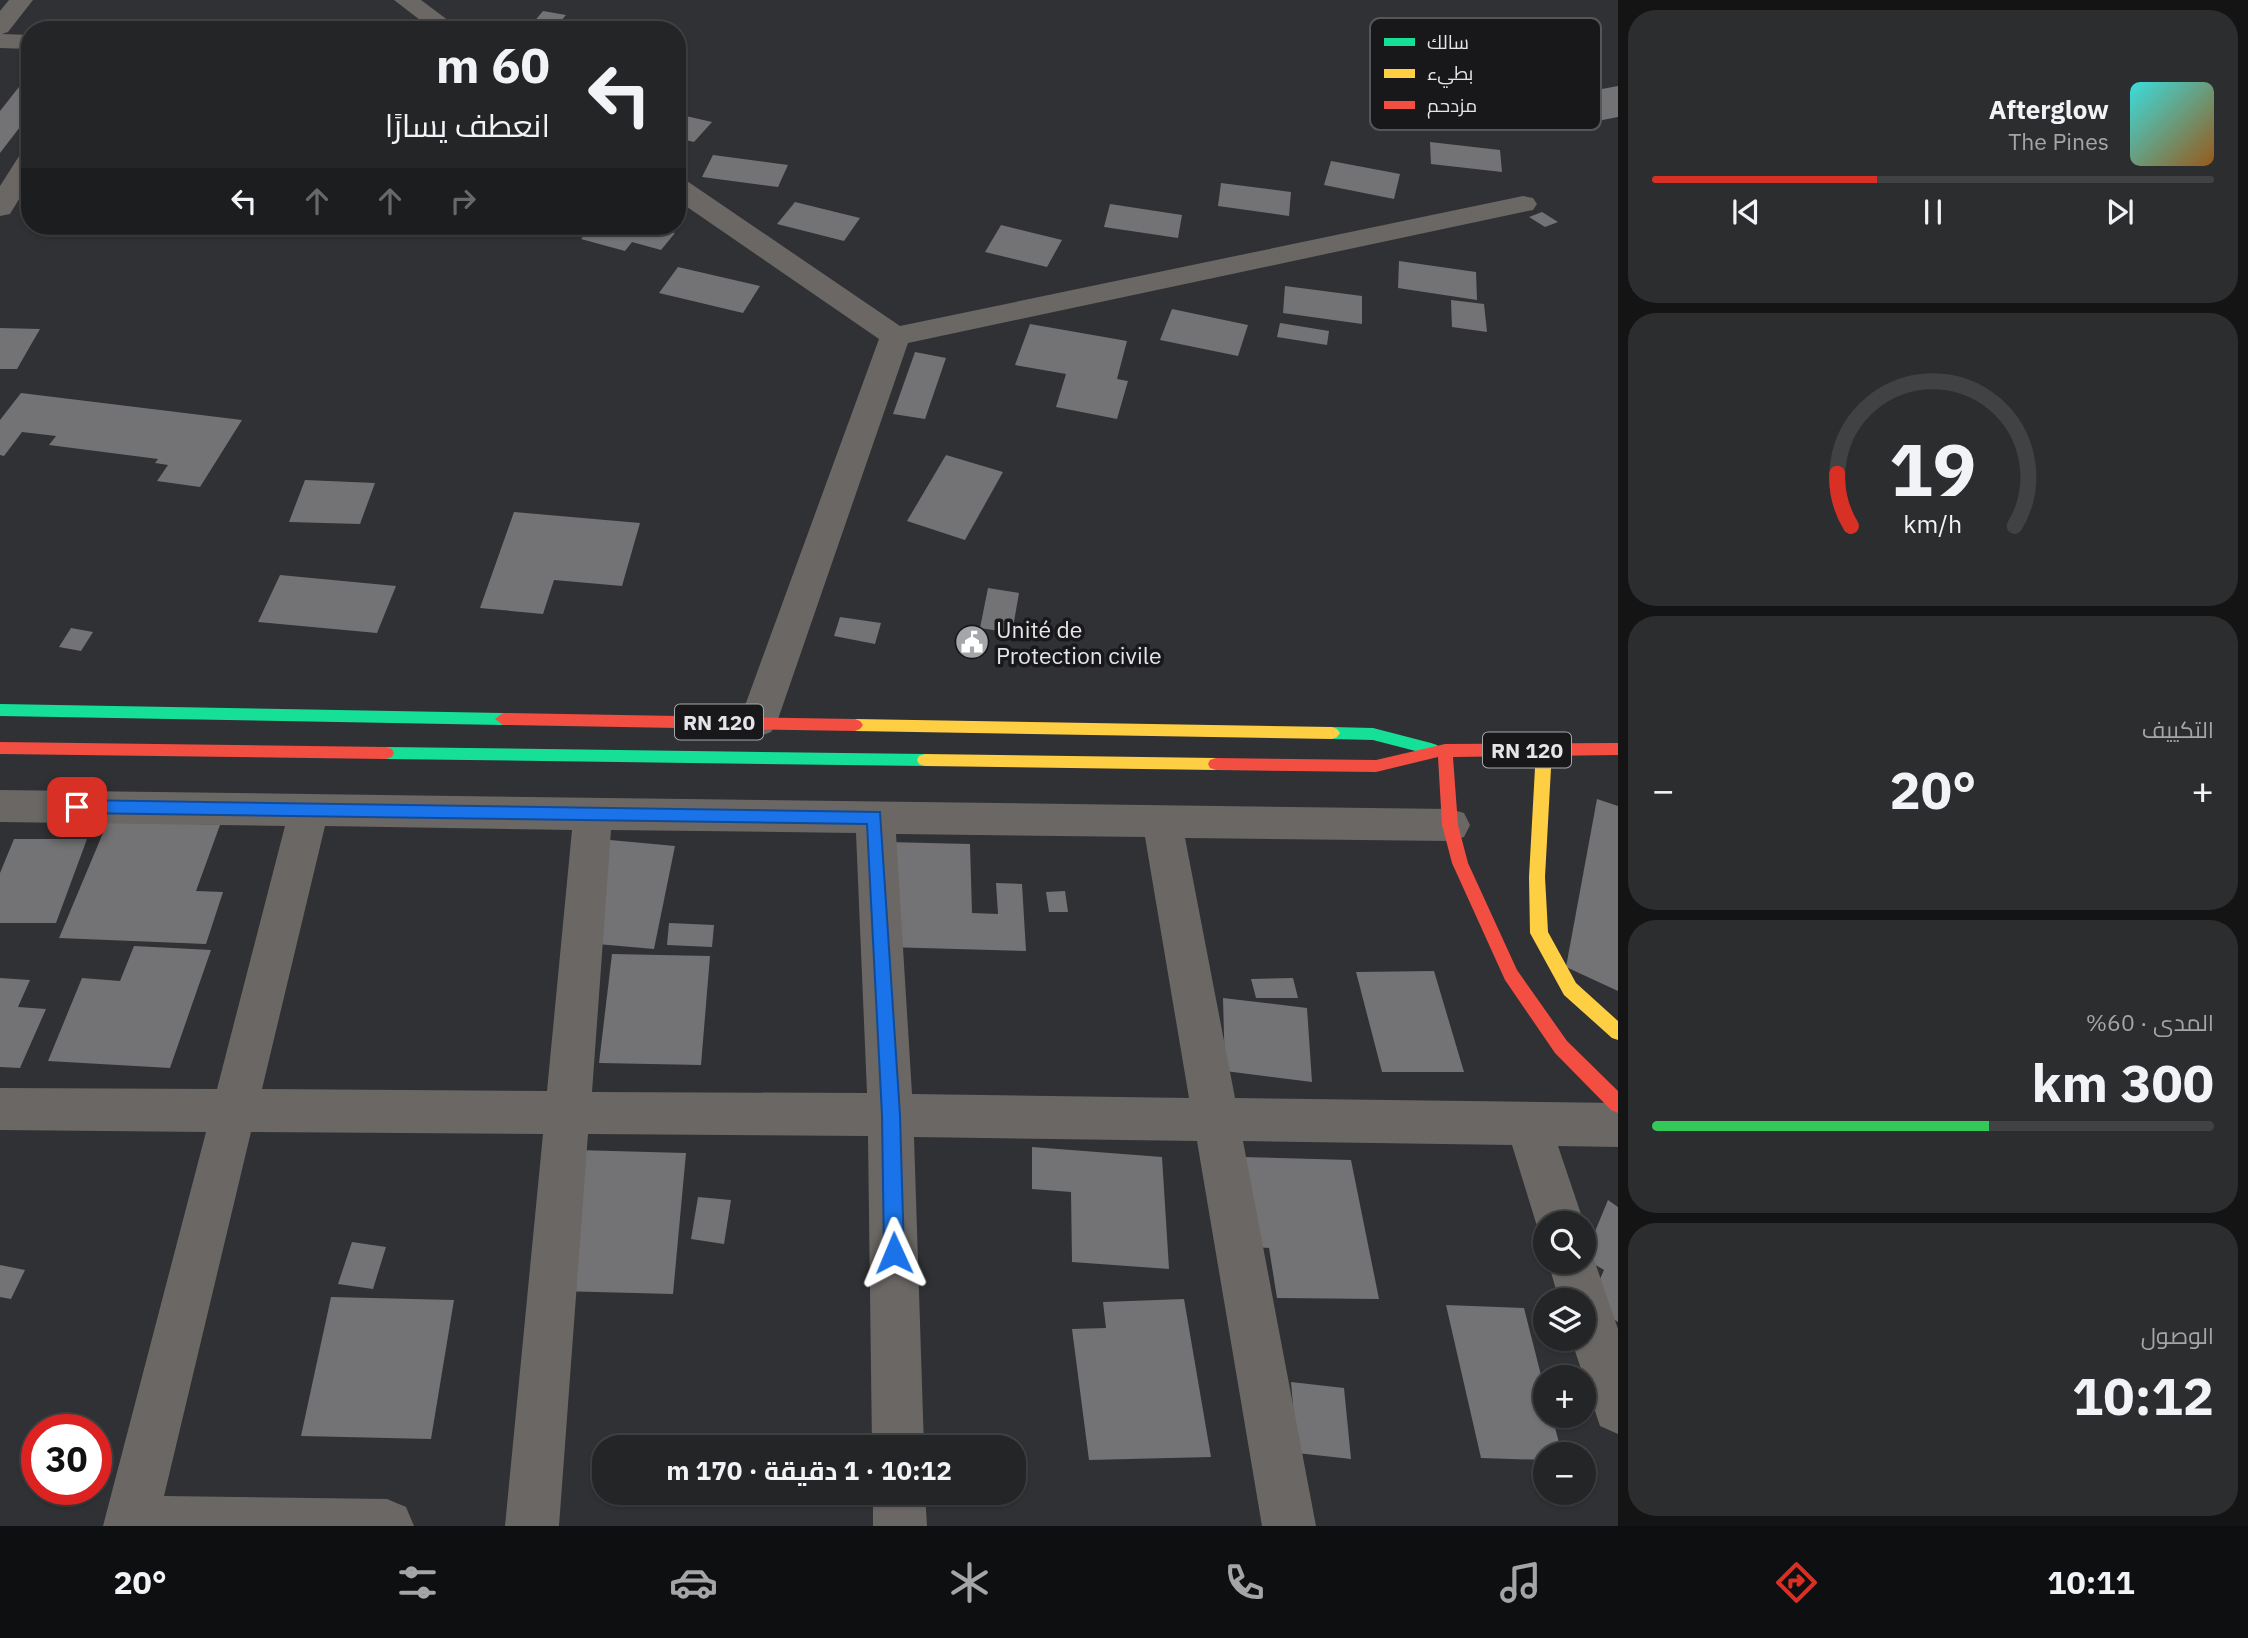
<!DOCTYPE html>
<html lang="ar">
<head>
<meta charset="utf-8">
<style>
  body { margin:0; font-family:"IBM Plex Sans",Cairo,sans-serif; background:#2c2d2f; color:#f1f3f6; direction:rtl; height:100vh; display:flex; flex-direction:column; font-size:26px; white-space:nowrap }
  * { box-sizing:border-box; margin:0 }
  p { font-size:23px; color:#a3a5a7 }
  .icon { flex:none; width:38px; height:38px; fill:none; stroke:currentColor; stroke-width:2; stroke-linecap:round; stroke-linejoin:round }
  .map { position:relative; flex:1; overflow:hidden; direction:ltr }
  .sheet { display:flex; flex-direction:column; gap:10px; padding:10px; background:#141415; width:630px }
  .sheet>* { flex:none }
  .guide { position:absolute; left:21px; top:21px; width:665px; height:214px; border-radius:28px; box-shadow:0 2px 5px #0004,0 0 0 2px #414244; direction:rtl; background:#242527; color:#f1f3f6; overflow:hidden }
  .buttons { position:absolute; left:1533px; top:1211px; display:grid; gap:14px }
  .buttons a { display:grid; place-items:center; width:63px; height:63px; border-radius:50%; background:#242527; box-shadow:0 2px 5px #0004,0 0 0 2px #414244; font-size:35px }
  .speed { position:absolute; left:21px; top:1414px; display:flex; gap:14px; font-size:35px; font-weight:700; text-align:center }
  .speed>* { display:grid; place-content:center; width:91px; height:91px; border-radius:50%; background:#242527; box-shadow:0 2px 5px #0004,0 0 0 2px #414244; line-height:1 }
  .speed .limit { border:10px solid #d22; background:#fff; color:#111 }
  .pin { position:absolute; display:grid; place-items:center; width:60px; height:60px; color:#fff; margin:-30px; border-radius:14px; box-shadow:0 4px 10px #0006 }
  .me { position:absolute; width:77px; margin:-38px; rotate:359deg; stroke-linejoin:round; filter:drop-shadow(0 0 5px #0008) }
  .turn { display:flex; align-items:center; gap:24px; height:147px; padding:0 21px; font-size:32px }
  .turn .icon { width:91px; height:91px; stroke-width:2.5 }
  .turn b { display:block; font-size:49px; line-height:60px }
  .lanes { display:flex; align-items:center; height:66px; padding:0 21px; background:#0003; justify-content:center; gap:35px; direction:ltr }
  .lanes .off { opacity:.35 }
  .big { font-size:52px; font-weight:700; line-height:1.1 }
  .sheet .tile { flex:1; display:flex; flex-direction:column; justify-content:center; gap:10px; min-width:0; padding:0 24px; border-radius:28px; background:#2c2d2f }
  .sheet .dial { align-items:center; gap:0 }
  .dial svg { height:182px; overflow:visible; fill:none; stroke:#414244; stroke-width:7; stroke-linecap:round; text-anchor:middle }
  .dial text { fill:#f1f3f6; stroke:none }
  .song { display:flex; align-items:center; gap:21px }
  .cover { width:84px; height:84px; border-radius:10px; background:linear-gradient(135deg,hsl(180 70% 55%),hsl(30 70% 35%)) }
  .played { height:7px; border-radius:4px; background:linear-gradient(90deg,#d93025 40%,#414244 40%) }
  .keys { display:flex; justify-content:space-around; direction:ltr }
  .heat { display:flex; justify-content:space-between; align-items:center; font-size:38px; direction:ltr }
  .charge { height:10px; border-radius:5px; background:linear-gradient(90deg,#34c759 60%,#414244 0) }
  .trip { position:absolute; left:592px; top:1435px; width:434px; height:70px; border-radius:28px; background:#242527; box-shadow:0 2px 5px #0004,0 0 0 2px #414244; font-weight:700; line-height:70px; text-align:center; direction:rtl }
  .menu { display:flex; height:112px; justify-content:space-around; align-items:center; background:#0e0f10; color:#a3a5a7 }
  .menu .icon { width:49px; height:49px }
  .menu .current { color:#d93025 }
  .menu b { font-size:32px; color:#f1f3f6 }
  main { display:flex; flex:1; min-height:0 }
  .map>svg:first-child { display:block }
  .building { fill:#737375 }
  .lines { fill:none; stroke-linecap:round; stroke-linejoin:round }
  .street { fill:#6b6765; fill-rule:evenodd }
  .fast { fill:#16e098; fill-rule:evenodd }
  .slow { fill:#ffcf43; fill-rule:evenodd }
  .jam { fill:#f24e42; fill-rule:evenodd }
  .route { fill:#1a73e8; stroke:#114b97; stroke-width:2 }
  .labels { text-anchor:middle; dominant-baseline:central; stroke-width:7; stroke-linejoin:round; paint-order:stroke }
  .shield { fill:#18181b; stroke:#a7a8aa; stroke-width:2 }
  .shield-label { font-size:21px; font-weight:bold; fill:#e4e5e8 }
  .poi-label { font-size:23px; fill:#e4e5e8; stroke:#18181b; text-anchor:start }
  .key { fill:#18181b; stroke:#555658; stroke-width:2 }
  .key-label { font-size:19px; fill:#e4e5e8 }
</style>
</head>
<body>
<main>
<section class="sheet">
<div class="tile">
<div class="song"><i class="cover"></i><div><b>Afterglow</b><p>The Pines</p></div></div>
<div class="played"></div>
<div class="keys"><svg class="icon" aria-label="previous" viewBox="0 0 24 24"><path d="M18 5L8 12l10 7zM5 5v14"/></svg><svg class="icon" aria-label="pause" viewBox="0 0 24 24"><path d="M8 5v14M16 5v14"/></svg><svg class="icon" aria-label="next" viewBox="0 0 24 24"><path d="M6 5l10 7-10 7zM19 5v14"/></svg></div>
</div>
<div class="tile dial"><svg viewBox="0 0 100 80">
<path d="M14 69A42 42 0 1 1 86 69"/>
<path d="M14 69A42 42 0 0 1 8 46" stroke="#d93025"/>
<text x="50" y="56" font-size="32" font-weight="700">19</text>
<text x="50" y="72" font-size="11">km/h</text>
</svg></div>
<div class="tile"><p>التكييف</p>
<div class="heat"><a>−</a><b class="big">20°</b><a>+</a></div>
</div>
<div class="tile"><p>المدى · 60%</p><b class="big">300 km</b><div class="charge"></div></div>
<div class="tile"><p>الوصول</p><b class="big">10:12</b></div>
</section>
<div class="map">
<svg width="1618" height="1526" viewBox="0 0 1618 1526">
  <rect width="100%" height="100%" fill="#303134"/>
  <g class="building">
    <polygon points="543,11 566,15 553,30 527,30"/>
    <polygon points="26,78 30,78 30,114 0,153 0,111"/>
    <polygon points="1618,86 1618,117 1556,129 1526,103"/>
    <polygon points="677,114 712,122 694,142 677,138"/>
    <polygon points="1430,142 1500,150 1502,172 1431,164"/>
    <polygon points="713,155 788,165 778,187 702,177"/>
    <polygon points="1331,161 1400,174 1394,199 1324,185"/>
    <polygon points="1221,183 1291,192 1289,216 1218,206"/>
    <polygon points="795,202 860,218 844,241 777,224"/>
    <polygon points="1110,204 1182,215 1178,238 1104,227"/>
    <polygon points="1542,212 1558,222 1545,227 1529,217"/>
    <polygon points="1001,225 1062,240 1047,267 985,252"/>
    <polygon points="497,226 535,226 526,235"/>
    <polygon points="593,226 646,226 675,233 661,250 632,242 625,251 581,239"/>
    <polygon points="1399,261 1476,272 1477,300 1398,288"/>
    <polygon points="678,267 760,286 743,313 659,293"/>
    <polygon points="1285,286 1362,296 1362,324 1283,313"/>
    <polygon points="1451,300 1484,304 1487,332 1452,327"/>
    <polygon points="1172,309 1248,325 1238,356 1160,340"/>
    <polygon points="1280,323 1329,331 1327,345 1277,337"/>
    <polygon points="1030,324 1127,341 1117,379 1128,381 1117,419 1056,407 1066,374 1015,365"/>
    <polygon points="0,328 40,329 17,369 0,369"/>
    <polygon points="915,352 946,358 925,419 893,414"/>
    <polygon points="21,393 242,420 200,487 157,481 168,465 155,463 158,459 49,445 56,436 22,432 4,456 0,455 0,420"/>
    <polygon points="946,455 1003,472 965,540 907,521"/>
    <polygon points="305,480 375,483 360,524 289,522"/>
    <polygon points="514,512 640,523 622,586 554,580 543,614 480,608"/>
    <polygon points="280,575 396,586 377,633 258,622"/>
    <polygon points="988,588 1019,593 1012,633 980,628"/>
    <polygon points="840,617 881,623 875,644 834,636"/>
    <polygon points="71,628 93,632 81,651 59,647"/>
    <polygon points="1597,799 1618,806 1618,991 1566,967"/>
    <polygon points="108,821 220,825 196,891 223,892 206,944 59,938"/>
    <polygon points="14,839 87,839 56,923 0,923 0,873"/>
    <polygon points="610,840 675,846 654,949 586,943"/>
    <polygon points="887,842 970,844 972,913 998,914 996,883 1022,884 1026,951 886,947"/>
    <polygon points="1065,891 1068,912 1049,912 1046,892"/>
    <polygon points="669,923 714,925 712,947 667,945"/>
    <polygon points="134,946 211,950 170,1068 48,1061 82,978 120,981"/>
    <polygon points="612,954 710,956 701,1065 599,1063"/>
    <polygon points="1434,971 1464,1072 1382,1072 1356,972"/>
    <polygon points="0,978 30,980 18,1007 46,1009 20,1068 0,1067"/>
    <polygon points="1293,978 1298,998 1256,998 1251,979"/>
    <polygon points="1223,998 1307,1008 1312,1082 1225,1071"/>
    <polygon points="1032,1147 1162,1157 1169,1269 1072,1262 1071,1192 1032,1189"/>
    <polygon points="576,1150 686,1153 673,1294 557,1291"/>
    <polygon points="1242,1157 1351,1160 1379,1299 1277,1298 1269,1248 1256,1247"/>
    <polygon points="698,1197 731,1200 724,1244 691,1239"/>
    <polygon points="1608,1200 1618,1207 1618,1322 1589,1304 1604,1270 1584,1258"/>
    <polygon points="352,1242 386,1247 373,1289 338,1284"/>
    <polygon points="0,1265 25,1270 11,1299 0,1297"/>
    <polygon points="331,1297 454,1300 431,1439 301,1436"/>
    <polygon points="1184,1299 1211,1457 1089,1460 1072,1329 1106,1328 1103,1302"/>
    <polygon points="1446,1305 1524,1308 1545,1391 1545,1416 1552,1416 1562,1454 1545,1454 1545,1460 1481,1458"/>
    <polygon points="1291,1382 1344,1388 1351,1459 1297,1453"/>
  </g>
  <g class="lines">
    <g class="street">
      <polygon points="9,0 33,0 8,32 2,34 30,35 30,49 0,48 0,11"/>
      <polygon points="394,0 421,0 461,30 433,30"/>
      <polygon points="30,151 30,181 10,214 0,216 0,186 21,153"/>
      <polygon points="677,179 687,181 900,326 1523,196 1533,198 1537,204 1533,210 1523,212 908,343 777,722 771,732 758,737 745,732 739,722 879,339 677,200"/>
      <path d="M0 790 1450 809 1464 813 1470 825 1464 837 1450 841 1185 838 1235 1098 1618 1103V1147L1558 1146 1584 1223H1545V1240L1536 1223 1512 1145 1243 1141 1316 1526H1262L1197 1141 914 1137 924 1447H872L868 1136 588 1134 559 1526H505L543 1134 251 1132 164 1496 387 1499 406 1507 414 1526H103L206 1132 0 1130V1088L217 1089 285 826 0 822ZM325 826 572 830 547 1091 262 1089ZM611 830 856 833 867 1093 592 1092ZM896 834 1145 837 1189 1098 912 1094Z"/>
      <polygon points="1584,1243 1589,1245 1618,1329 1618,1434 1600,1426 1571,1339 1584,1339 1584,1300 1559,1300 1548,1262 1584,1262"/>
      <polygon points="873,1493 925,1493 927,1526 873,1526"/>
    </g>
    <g class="fast">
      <polygon points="0,704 503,713 511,719 503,725 0,716"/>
      <polygon points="1332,727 1373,728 1431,743 1437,745 1439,749 1437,753 1431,755 1373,740 1332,739 1327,737 1324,733 1327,729"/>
      <polygon points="386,747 925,754 931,756 933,760 931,764 925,766 386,759 380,757 378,753 380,749"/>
    </g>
    <g class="slow">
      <polygon points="855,719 1332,727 1337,729 1340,733 1337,737 1332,739 855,731 850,729 847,725 850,721"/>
      <polygon points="1544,744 1550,746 1552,750 1545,877 1548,932 1576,983 1618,1021 1618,1040 1612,1038 1564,995 1530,933 1529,877 1536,750 1538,746"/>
      <polygon points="925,754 1216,758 1222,760 1224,764 1222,768 1216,770 925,766 919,764 917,760 919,756"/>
    </g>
    <g class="jam">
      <polygon points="503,713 855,719 860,721 863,725 860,729 855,731 503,725 495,719"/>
      <polygon points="0,742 386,747 392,749 394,753 392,757 386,759 0,754"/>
      <polygon points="1618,743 1618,755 1453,757 1458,825 1468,863 1517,970 1567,1041 1618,1091 1618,1113 1611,1110 1555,1053 1505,980 1452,863 1442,825 1438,757 1376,772 1216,770 1210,768 1208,764 1210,760 1216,758 1376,760 1445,744"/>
    </g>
  </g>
  <polygon class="route" points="77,800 880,812 900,1115 904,1253 901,1260 894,1263 887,1260 884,1253 882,1115 867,824 77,813 69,807"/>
  <defs>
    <g id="civic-disc" transform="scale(1.75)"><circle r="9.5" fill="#a5a6a9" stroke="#18181b"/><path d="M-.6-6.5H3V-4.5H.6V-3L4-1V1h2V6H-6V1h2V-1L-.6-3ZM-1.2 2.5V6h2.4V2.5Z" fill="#fff"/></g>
  </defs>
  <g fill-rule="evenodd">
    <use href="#civic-disc" x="972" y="642"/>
  </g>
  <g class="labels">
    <g class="shield">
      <rect x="675" y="704.5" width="88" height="35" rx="5"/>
      <rect x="1483" y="732.5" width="88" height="35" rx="5"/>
    </g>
    <g class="shield-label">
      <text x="719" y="722">RN 120</text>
      <text x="1527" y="750">RN 120</text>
    </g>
    <g class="poi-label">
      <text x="996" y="629">Unité de<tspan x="996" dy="26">Protection civile</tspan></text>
    </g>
  </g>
  <rect x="1370" y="18" width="231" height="112" rx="10" class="key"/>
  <rect x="1384" y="38" width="31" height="8" fill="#16e098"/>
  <rect x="1384" y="69" width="31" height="9" fill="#ffcf43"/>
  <rect x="1384" y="101" width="31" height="8" fill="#f24e42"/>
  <g class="key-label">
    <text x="1427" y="49">سالك</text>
    <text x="1427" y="80">بطيء</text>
    <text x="1427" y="112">مزدحم</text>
  </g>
</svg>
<div class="buttons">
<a><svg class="icon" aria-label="search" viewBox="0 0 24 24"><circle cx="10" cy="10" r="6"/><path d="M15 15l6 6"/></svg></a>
<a><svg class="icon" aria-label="layers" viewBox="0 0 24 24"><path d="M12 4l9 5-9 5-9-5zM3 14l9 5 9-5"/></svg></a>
<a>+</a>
<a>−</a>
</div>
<div class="speed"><div class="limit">30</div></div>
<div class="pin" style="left:77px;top:807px;background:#d93025"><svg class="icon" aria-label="arrive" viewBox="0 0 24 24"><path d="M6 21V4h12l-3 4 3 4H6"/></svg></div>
<svg class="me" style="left:894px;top:1253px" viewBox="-20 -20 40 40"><path d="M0-17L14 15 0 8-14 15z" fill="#1a73e8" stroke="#fff" stroke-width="4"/></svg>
<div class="trip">10:12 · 1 دقيقة · 170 m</div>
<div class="guide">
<div class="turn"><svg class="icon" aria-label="left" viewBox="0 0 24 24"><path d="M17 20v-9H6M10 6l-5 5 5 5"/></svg><div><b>60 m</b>انعطف يسارًا</div></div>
<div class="lanes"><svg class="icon" aria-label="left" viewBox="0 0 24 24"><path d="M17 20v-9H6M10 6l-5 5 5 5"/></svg><svg class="icon off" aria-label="ahead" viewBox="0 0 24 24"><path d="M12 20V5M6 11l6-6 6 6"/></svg><svg class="icon off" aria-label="ahead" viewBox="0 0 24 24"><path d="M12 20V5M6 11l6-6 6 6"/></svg><svg class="icon off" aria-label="right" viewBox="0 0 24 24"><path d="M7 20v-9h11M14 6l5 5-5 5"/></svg></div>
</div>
</div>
</main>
<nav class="menu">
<b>10:11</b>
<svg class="icon current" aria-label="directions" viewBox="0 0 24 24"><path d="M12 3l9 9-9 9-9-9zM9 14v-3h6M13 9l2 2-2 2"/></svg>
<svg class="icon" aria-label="music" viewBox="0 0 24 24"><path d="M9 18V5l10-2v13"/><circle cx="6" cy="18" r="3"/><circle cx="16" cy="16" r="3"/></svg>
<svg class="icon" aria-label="phone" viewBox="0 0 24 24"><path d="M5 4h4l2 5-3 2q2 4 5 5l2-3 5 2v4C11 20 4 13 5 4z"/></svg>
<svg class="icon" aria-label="climate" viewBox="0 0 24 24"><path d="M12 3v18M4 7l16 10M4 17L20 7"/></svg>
<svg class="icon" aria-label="car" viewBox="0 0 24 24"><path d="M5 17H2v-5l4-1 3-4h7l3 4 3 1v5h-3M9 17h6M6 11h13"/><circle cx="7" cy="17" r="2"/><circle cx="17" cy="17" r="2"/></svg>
<svg class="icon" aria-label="filters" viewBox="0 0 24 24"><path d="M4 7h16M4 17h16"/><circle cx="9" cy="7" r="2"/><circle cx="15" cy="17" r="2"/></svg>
<b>20°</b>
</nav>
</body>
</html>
